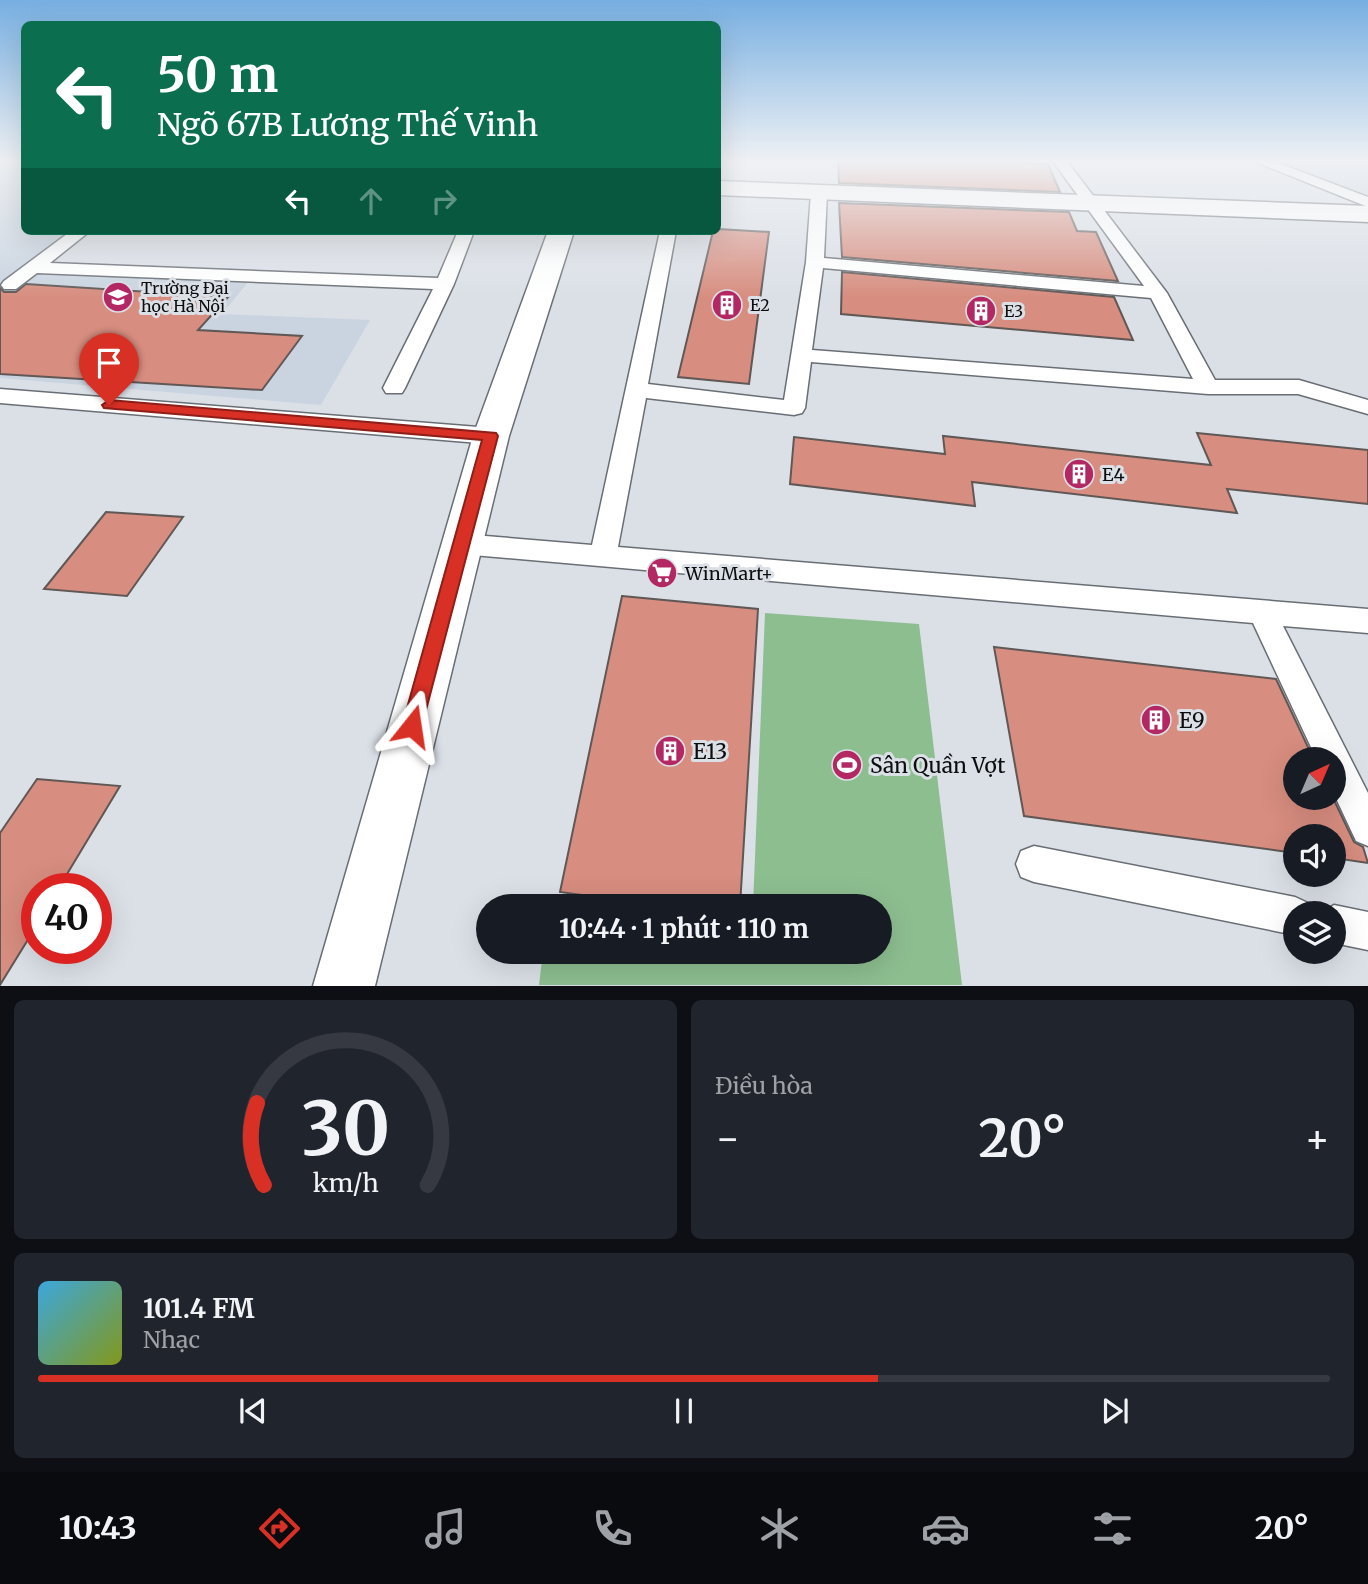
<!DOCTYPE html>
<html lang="vi">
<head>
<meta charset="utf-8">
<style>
  body { margin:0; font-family:Merriweather,serif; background:#20242c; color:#f1f3f6; height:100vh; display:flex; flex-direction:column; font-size:26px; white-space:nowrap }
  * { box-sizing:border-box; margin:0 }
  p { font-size:23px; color:#9ea1a6 }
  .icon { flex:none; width:38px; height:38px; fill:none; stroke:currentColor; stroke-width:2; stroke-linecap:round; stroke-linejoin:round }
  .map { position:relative; height:986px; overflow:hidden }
  .drawer { display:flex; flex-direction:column; gap:14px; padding:14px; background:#0d0f14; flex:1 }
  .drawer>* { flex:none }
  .hud { position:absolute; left:21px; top:21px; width:700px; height:214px; border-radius:10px; box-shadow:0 7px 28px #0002; background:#0b6e4f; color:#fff; overflow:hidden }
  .needle { width:46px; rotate:44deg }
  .controls { position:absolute; left:1283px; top:747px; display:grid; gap:14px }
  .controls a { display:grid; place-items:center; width:63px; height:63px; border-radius:50%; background:#171b24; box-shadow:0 7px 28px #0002; font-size:35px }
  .speed { position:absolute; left:21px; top:873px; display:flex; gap:14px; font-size:35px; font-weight:700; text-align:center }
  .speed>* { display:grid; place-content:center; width:91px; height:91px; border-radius:50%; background:#171b24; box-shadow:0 7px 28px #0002; line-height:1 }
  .speed .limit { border:10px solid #d22; background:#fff; color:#111 }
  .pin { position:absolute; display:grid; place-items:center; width:60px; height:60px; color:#fff; margin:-72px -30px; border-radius:50% 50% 50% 0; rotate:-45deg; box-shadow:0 0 7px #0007 }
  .pin .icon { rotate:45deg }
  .me { position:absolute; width:77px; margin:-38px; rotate:15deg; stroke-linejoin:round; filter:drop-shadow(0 0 5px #0008) }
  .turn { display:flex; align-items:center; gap:24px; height:147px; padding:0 21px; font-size:32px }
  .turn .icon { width:91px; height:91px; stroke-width:2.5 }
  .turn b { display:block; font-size:49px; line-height:60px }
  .lanes { display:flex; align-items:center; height:66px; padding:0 21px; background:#0003; justify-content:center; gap:35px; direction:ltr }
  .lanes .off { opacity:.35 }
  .big { font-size:52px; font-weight:700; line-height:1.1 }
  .drawer .widget { flex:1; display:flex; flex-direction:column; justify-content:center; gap:10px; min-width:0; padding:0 24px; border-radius:10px; background:#20242c }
  .drawer .dial { align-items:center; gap:0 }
  .dial svg { height:182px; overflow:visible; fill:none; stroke:#363941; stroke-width:7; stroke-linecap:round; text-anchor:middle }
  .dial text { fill:#f1f3f6; stroke:none }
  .song { display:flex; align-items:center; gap:21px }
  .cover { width:84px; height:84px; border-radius:10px; background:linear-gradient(135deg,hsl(200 70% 55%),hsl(70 70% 35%)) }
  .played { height:7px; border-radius:4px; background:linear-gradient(90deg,#d93025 65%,#363941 65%) }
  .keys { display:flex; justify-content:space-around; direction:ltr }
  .heat { display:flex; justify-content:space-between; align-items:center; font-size:38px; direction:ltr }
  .drawer .tiles { flex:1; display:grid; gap:14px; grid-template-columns:1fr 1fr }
  .widget:last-child { grid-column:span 2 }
  .trip { position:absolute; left:476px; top:894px; width:416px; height:70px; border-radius:35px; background:#171b24; box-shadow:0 7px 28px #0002; font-weight:700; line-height:70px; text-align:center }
  .tab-bar { display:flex; height:112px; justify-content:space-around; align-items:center; background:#090b0e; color:#9ea1a6 }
  .tab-bar .icon { width:49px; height:49px }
  .tab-bar .selected { color:#d93025 }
  .tab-bar b { font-size:32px; color:#f1f3f6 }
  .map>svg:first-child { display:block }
  .built { fill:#c9d4e0 }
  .green { fill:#8dbe90 }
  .building { fill:#d78d7f; stroke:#605856; stroke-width:2 }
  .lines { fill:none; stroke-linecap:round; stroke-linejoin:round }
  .service-casing { stroke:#696e74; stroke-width:3 }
  .minor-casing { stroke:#696e74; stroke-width:3 }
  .tertiary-casing { stroke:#696e74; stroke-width:3 }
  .service { fill:#fff; fill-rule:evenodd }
  .minor { fill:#fff; fill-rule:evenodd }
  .tertiary { fill:#fff; fill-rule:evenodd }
  .route { fill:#d93025; stroke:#8d1f18; stroke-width:2 }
  .labels { text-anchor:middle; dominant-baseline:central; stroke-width:6; stroke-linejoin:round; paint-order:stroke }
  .far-poi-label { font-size:16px; fill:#0b0d0f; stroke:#dbe0e7; text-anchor:start }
  .poi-label { font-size:18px; fill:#0b0d0f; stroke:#dbe0e7; text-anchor:start }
  .near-poi-label { font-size:21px; fill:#0b0d0f; stroke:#dbe0e7; text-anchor:start }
</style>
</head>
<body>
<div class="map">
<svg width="1368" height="986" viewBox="0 0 1368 986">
  <rect width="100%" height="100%" fill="#dbe0e7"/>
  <g class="built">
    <polygon points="0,160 24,160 24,231 74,231 21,273 249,281 222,314 370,320 321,405 0,378"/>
    <polygon points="1265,160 1368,160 1368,200"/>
  </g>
  <polygon class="green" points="765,613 919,624 962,985 539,985 543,952 880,952 880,906 753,906"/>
  <g class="building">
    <polygon points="838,160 974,160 1048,164 1060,192 839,183"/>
    <polygon points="839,203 1069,212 1077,231 1096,232 1118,281 842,257"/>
    <polygon points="718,229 769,232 749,384 678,377 713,231"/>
    <polygon points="842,272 1114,297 1133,340 841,314"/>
    <polygon points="26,284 228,297 198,330 302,336 262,390 0,374 0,288 4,292 16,292"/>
    <polygon points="1197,433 1368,450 1368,504 1227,489 1237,513 972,482 975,506 790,484 794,437 945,454 943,436 1211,465"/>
    <polygon points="106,512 183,517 127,596 44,589"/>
    <polygon points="622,596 758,609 740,906 662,906 560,892"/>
    <polygon points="994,647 1276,679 1314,760 1295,760 1295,798 1333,798 1354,842 1363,847 1368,863 1334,858 1334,836 1295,836 1295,853 1024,816"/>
    <polygon points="37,779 120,786 58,889 37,889 37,925 0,985 0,833"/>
  </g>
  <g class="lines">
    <g class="service-casing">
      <g id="service">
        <path d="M1052 160H1066L1167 293 1215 380H1299L1368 400V414L1298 394H1208L811 362 805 408 802 413 794 415 646 398 618 547 1368 609V633L1283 626 1368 793V846L1356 841 1334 794V760H1317L1253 623 461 554 452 551 448 544 452 537 461 534 592 545 660 231H676L648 384 784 400 806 262 811 193 819 188 827 193 824 258 1144 286ZM823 268 1151 298 1193 379 812 350Z"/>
        <polygon points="1251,160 1270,160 1368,197 1368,207"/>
        <polygon points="71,231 90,231 50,263 438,278 458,231 474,231 454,284 405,388 402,393 386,393 383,388 433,289 37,273 16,289 4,289 1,285 4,281"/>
        <polygon points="0,389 491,428 499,431 502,436 499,441 491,444 0,403"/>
        <polygon points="1034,846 1295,897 1308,903 1313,914 1295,914 1295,935 1034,882 1021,877 1016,864 1021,851"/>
        <polygon points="1334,905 1368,912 1368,950 1334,943 1334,914 1320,914"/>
      </g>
    </g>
    <g class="minor-casing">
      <polygon id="minor" points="718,181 1368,206 1368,222 718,195"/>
    </g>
    <g class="tertiary-casing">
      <polygon id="tertiary" points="548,231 574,231 509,436 375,986 313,986 473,436"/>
    </g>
    <use href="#service" class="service"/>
    <use href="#minor" class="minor"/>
    <use href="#tertiary" class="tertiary"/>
  </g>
  <linearGradient id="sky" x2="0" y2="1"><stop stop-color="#77afe1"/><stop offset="0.54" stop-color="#eff1f4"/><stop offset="1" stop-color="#eff1f4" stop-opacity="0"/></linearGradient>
  <rect width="1368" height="298" fill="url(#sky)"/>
  <polygon class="route" points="109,400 496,433 498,436 420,733 412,736 405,733 402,726 482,440 104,408 102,405"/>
  <defs>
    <g id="university-disc" transform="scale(1.575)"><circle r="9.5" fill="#b32863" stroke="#dbe0e7"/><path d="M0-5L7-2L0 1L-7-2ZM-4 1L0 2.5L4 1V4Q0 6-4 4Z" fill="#fff"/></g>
    <g id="building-disc" transform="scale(1.575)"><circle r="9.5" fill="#b32863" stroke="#dbe0e7"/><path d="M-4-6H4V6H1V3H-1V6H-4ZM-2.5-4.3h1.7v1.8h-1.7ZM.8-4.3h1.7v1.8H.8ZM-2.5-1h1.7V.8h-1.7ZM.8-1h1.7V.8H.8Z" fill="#fff"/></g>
    <g id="supermarket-disc" transform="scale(1.575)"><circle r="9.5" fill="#b32863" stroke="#dbe0e7"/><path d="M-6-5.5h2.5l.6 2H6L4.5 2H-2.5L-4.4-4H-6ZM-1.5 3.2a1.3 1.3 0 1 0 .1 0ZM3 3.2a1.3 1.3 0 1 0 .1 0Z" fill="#fff"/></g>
    <g id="stadium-disc" transform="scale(1.575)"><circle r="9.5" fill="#b32863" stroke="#dbe0e7"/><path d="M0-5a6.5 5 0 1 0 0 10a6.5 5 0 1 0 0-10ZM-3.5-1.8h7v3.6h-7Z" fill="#fff"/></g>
  </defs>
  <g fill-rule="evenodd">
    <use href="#university-disc" x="118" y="297"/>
    <use href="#building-disc" x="727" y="305"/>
    <use href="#building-disc" x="981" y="311"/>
    <use href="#building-disc" x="1079" y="474"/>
    <use href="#supermarket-disc" x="662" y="573"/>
    <use href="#building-disc" x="1156" y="720"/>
    <use href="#building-disc" x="670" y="751"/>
    <use href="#stadium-disc" x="847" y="765"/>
  </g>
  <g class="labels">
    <g class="far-poi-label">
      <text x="141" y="288">Trường Đại<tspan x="141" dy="18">học Hà Nội</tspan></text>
      <text x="750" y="305">E2</text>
      <text x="1004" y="311">E3</text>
    </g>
    <g class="poi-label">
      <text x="1102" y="474">E4</text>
      <text x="685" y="573">WinMart+</text>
    </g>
    <g class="near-poi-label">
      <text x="1179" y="720">E9</text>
      <text x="693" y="751">E13</text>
      <text x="870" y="765">Sân Quần Vợt</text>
    </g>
  </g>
</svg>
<div class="controls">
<a><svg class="needle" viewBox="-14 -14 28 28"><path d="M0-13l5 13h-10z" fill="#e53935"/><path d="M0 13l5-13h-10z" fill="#9ea1a6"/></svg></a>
<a><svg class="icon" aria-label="sound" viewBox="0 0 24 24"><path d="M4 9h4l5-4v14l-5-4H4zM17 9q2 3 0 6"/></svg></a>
<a><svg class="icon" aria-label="layers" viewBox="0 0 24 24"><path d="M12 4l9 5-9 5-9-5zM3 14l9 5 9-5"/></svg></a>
</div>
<div class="speed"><div class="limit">40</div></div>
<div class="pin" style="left:109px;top:405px;background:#d93025"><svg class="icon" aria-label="arrive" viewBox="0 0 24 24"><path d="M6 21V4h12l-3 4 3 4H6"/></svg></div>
<svg class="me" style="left:412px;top:726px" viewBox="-20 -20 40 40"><path d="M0-17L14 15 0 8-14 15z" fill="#d93025" stroke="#fff" stroke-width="4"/></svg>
<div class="trip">10:44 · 1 phút · 110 m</div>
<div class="hud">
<div class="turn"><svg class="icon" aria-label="left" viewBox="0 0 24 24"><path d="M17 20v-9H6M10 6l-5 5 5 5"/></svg><div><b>50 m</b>Ngõ 67B Lương Thế Vinh</div></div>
<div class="lanes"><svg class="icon" aria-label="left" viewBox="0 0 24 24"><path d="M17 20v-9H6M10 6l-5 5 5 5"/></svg><svg class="icon off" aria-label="ahead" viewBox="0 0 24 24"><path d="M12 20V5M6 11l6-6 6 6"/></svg><svg class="icon off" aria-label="right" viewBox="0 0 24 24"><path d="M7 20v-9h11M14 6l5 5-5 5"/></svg></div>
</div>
</div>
<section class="drawer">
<div class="tiles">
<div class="widget dial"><svg viewBox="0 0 100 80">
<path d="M14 69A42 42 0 1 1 86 69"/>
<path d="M14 69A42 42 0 0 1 11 33" stroke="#d93025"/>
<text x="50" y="56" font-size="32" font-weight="700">30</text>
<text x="50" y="72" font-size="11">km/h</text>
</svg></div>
<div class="widget"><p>Điều hòa</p>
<div class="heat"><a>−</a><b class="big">20°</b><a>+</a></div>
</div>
<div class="widget">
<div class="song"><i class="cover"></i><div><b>101.4 FM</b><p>Nhạc</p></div></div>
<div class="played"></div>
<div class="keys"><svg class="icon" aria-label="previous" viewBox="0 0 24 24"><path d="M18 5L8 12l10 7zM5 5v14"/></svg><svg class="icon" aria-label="pause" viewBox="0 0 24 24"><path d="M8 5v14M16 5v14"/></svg><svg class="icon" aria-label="next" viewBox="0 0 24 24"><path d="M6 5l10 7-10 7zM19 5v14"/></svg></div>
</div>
</div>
</section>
<nav class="tab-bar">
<b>10:43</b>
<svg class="icon selected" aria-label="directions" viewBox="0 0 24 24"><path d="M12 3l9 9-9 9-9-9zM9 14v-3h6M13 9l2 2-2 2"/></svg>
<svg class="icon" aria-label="music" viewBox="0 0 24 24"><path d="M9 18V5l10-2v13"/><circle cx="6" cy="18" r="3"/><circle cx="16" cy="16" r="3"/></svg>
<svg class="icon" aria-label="phone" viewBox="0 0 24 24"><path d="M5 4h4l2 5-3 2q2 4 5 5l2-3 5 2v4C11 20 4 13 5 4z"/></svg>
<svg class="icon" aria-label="climate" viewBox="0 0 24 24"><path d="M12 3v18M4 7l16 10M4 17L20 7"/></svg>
<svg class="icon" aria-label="car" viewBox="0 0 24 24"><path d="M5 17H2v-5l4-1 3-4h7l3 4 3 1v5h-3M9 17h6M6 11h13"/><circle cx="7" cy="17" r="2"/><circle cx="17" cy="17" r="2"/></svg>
<svg class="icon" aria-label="filters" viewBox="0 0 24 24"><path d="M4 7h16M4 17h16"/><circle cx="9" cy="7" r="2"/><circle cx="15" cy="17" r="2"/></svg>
<b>20°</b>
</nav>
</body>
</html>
